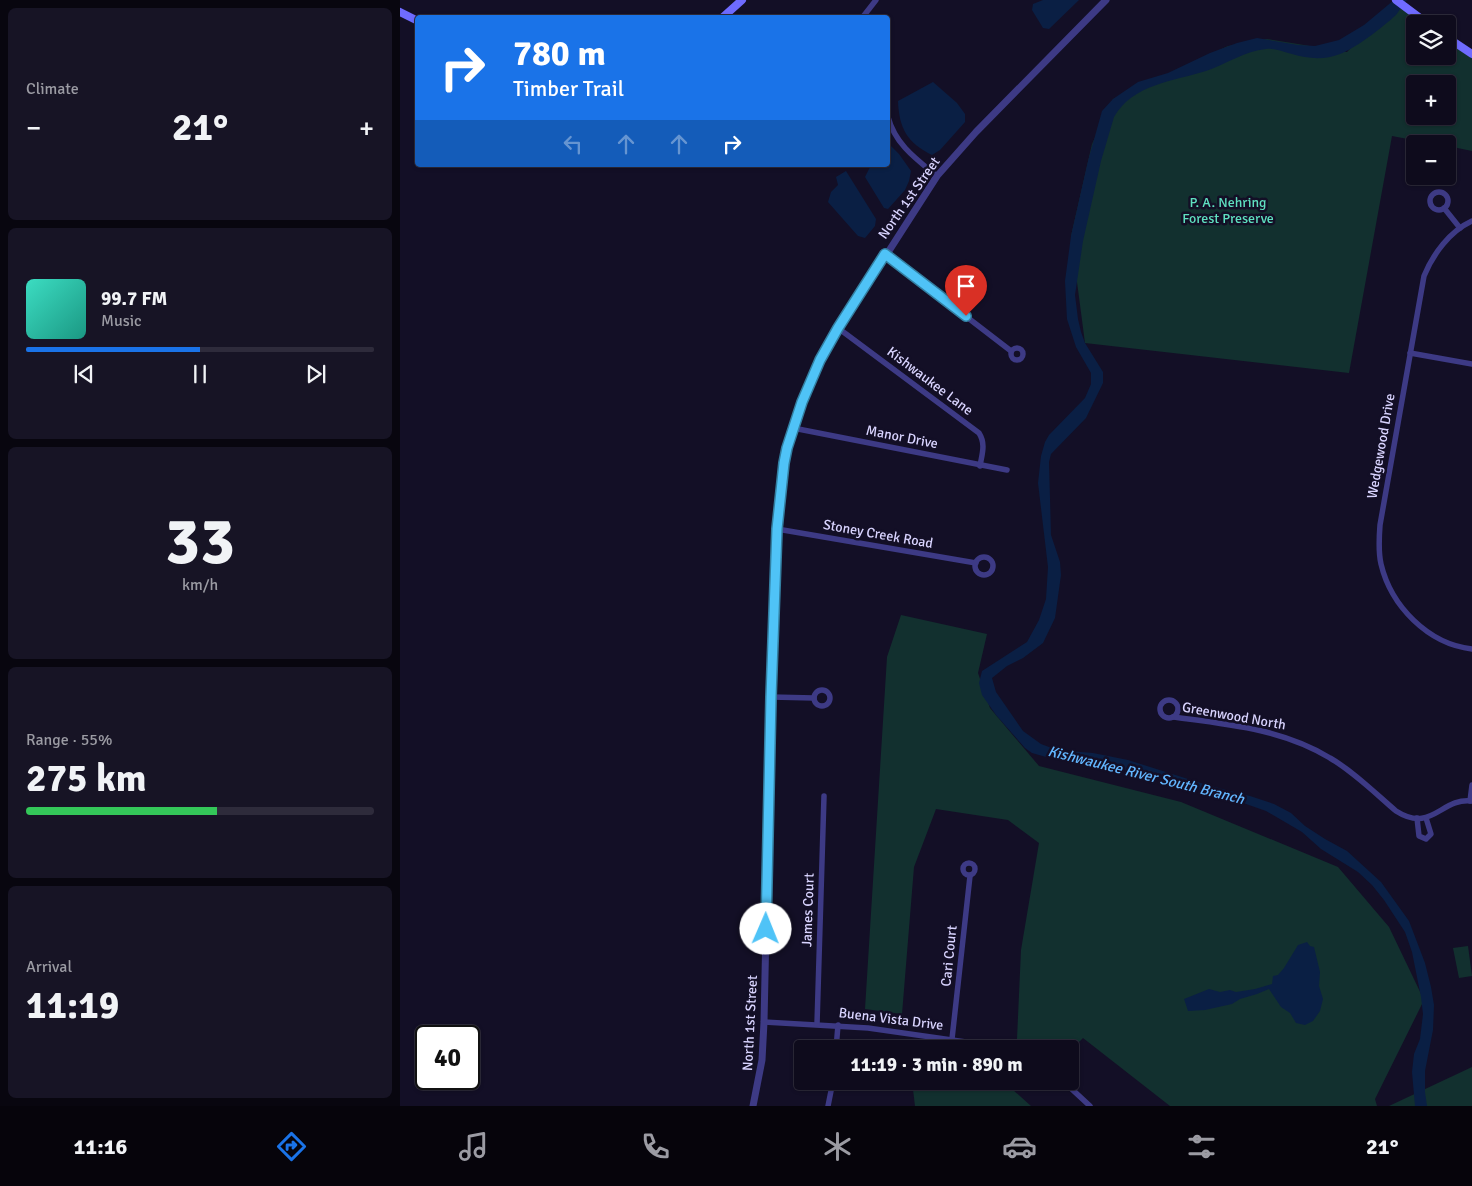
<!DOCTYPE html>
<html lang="en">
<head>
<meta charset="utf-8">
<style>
  body { margin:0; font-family:Signika,sans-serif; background:#171425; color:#f1f3f6; height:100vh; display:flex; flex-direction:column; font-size:19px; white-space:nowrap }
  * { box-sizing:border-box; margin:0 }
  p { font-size:16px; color:#9b9ba3 }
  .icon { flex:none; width:28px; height:28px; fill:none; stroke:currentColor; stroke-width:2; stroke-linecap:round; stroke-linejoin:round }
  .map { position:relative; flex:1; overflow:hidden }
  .side { display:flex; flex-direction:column; gap:8px; padding:8px; background:#08060f; width:400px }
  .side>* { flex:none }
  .hud { position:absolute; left:15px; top:15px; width:475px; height:152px; border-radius:5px; box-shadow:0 1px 4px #0004,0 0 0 1px #2e2b3b; background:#1a73e8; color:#fff; overflow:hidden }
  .buttons { position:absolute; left:1006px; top:15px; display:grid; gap:10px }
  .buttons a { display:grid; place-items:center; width:50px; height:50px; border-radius:5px; background:#0e0b1c; box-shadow:0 1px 4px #0004,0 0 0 1px #2e2b3b; font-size:25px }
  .speed { position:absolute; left:15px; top:1025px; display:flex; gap:10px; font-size:25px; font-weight:700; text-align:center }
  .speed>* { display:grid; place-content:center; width:65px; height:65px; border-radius:50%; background:#0e0b1c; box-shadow:0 1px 4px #0004,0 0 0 1px #2e2b3b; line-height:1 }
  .speed .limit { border:2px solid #111; border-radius:8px; background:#fff; color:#111 }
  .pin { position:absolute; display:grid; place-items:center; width:42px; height:42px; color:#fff; margin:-51px -21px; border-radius:50% 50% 50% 0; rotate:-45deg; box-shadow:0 0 5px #0007 }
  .pin .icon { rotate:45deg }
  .me { position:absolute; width:55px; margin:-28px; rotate:1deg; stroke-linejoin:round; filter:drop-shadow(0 0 4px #0008) }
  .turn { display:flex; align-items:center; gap:18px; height:105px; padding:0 15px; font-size:22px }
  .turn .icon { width:65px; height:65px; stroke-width:2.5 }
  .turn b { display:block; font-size:35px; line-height:42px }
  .lanes { display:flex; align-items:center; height:48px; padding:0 15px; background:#0003; justify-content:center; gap:25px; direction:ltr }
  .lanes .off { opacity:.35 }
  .big { font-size:38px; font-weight:700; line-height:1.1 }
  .side .widget { flex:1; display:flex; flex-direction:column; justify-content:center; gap:8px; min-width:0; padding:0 18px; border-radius:8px; background:#171425 }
  .side .dial { align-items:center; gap:0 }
  .dial b { font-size:65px; line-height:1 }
  .song { display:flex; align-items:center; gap:15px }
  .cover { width:60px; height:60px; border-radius:8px; background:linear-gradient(135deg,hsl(170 70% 55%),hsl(170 70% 35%)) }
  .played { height:5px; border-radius:2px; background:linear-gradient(90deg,#1a73e8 50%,#2e2b3b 50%) }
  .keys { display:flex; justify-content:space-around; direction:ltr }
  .heat { display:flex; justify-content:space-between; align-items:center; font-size:28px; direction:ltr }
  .charge { height:8px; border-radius:4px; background:linear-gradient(90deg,#34c759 55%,#2e2b3b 0) }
  .trip { position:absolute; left:394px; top:1040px; width:285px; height:50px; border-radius:5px; background:#0e0b1c; box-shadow:0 1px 4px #0004,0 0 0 1px #2e2b3b; font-weight:700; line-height:50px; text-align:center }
  .dock { display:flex; height:80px; justify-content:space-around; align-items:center; background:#06040b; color:#9b9ba3 }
  .dock .icon { width:35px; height:35px }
  .dock .on { color:#1a73e8 }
  .dock b { font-size:22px; color:#f1f3f6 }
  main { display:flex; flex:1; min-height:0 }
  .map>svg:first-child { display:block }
  .green { fill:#12302f; fill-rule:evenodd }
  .water { fill:#0a1f44 }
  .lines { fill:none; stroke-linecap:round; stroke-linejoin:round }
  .minor { stroke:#3d3a85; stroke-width:5.5 }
  .tertiary { stroke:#3d3a85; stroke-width:7 }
  .secondary { stroke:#6f6bff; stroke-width:8 }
  .route-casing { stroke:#337fa1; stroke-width:12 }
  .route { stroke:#4fc3f7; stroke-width:9 }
  .labels { text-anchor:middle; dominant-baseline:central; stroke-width:5; stroke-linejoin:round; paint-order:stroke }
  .street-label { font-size:14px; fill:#d9d4ff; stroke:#130f26 }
  .park-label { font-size:14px; fill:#5fe0c0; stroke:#130f26 }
  .water-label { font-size:15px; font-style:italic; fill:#62b6ff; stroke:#130f26 }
</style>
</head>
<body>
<main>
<section class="side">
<div class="widget"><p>Climate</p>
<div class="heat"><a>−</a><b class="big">21°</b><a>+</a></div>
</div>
<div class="widget">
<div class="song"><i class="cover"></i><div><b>99.7 FM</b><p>Music</p></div></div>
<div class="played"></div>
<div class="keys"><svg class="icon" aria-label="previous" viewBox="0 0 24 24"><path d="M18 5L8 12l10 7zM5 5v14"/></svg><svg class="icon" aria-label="pause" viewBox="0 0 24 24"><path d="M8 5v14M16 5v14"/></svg><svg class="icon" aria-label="next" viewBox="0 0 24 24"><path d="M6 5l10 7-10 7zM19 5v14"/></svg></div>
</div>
<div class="widget dial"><b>33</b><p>km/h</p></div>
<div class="widget"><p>Range · 55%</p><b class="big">275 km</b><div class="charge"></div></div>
<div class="widget"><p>Arrival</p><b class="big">11:19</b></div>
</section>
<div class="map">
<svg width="1072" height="1106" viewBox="0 0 1072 1106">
  <rect width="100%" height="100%" fill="#130f26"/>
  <g class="green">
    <path d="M997 1 1029 24H1015V56H1048V37L1072 54V151L1048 146V144H1034L992 136 949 373 685 343 671 236 692 144 713 99 828 46 867 39 947 52ZM1015 84H1048V116H1015Z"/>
    <polygon points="501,615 587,634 578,673 590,708 639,766 781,802 938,867 989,927 1024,1000 975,1099 977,1106 770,1106 683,1038 670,1051 670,1049 643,1049 617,1039 621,950 639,843 608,820 536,809 514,867 502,1014 465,1009 487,657"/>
    <polygon points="1068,946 1072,976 1059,978 1053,948"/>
    <polygon points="1072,1067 1072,1106 989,1106"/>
    <polygon points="512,1081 603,1081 631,1106 515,1106"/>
  </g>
  <g class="water">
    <polygon points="643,0 679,0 649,29 643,28 632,10 633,4"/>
    <path d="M994 0H1007C1003 4 1000 10 996 15 983 27 956 48 940 54 925 60 908 59 892 54 883 52 875 48 866 49 845 51 826 64 806 71 774 81 733 84 714 117L701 161 683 241 675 295 678 319 681 332 685 343 703 372V383L686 418 651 454 649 462 651 535 660 562 661 575 655 618 643 643 623 658 607 666 592 678 596 692 623 731 641 744 657 750 693 753 728 760 807 785 850 796 874 804 891 813 905 826 925 839 947 851 981 882 1009 921 1025 963 1031 987 1034 1005 1033 1030 1025 1071V1092L1027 1106H1015L1012 1072 1014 1054 1020 1039 1023 1014 1021 997 1012 952 1005 932 984 900 972 885 958 872 921 849 902 832 866 811 829 798 721 769 646 757 632 753 625 748 596 715 582 695 579 683 582 671 627 642 639 620 646 599 648 567 638 483 641 456 645 442 649 435 685 398 691 384V373L676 347 667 319 665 281 671 236 688 161 702 111 713 99 738 82 768 73 810 53 837 43 857 38 898 45 915 46 939 40 964 25Z"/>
    <path d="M533 82 557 103 565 114V122L540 150 532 155C507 143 499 128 498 101Z"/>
    <polygon points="488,143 499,154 511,171 509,181 505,190 488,209 484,208 465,177 471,165 488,165"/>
    <polygon points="446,171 476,219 475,226 465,238 458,236 428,202 431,192 438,185 436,177"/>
    <polygon points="907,942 910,946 914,947 920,972 919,986 923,999 920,1011 913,1021 905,1025 896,1023 890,1013 881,1007 869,989 857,994 840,999 832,1004 805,1010 788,1011 784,999 809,989 820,992 830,990 836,992 855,989 872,984 873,976 878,975 884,968 898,945"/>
  </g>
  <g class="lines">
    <g class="minor">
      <polyline points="462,18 476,0"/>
      <path d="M488 117C495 144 516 159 537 176"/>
      <circle cx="1039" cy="201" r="9"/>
      <polyline points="1044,208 1060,228"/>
      <path d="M1072 221C1050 231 1033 254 1024 276L980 525C979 538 978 551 981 564 991 606 1028 644 1072 649"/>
      <polyline points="485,254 611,351"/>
      <path d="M438 328 579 433C586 444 582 454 580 466"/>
      <circle cx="617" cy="354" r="6"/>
      <polyline points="1010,353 1072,364"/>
      <polyline points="393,428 607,470"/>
      <polyline points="377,529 576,563"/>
      <circle cx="584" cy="566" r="9"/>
      <circle cx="422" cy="698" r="8"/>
      <polyline points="371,697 414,698"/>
      <circle cx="769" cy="709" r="9"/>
      <path d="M773 717C827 724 883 729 930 758 954 772 975 793 996 811 1032 834 1041 797 1072 801"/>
      <polyline points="1070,801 1072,785"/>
      <polyline points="1017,818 1019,836 1026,839 1031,834 1026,818"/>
      <circle cx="569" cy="869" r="6"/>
      <polyline points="364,1022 468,1028 615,1049"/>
      <polyline points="417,1024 424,796"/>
      <polyline points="552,1039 570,876"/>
      <polyline points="436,1049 438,1025"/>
      <polyline points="663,1081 690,1106"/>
      <polyline points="428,1106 433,1081"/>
    </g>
    <polyline class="tertiary" points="353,1106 362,1060 364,1022 371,697 377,529 380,487 387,448 393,428 402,402 426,349 537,176 576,132 706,0"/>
    <g class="secondary">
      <polyline points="996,0 1028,24"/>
      <polyline points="0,12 18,21"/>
      <polyline points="322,18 342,0"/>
      <polyline points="1048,38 1072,54"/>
    </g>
  </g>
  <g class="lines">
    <g class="route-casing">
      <polyline id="route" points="366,929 371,697 377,529 384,463 387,448 402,402 420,360 438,328 485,254 566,316"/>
    </g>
    <use href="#route" class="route"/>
  </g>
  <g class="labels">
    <g class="street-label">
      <text transform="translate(509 198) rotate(-55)">North 1st Street</text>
      <text transform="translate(530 381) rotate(37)">Kishwaukee Lane</text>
      <text transform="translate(502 437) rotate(11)">Manor Drive</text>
      <text transform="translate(981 446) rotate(-80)">Wedgewood Drive</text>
      <text transform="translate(478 534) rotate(10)">Stoney Creek Road</text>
      <text transform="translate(834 716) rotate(10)">Greenwood North</text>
      <text transform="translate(408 910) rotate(-88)">James Court</text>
      <text transform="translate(549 956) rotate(-84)">Cari Court</text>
      <text transform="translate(491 1019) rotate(7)">Buena Vista Drive</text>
      <text transform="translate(350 1023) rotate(-87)">North 1st Street</text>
    </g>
    <g class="park-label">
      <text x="828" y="202">P. A. Nehring<tspan x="828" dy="16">Forest Preserve</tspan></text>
    </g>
    <g class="water-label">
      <text transform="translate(746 775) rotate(14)">Kishwaukee River South Branch</text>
    </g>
  </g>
</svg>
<div class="buttons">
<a><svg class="icon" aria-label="layers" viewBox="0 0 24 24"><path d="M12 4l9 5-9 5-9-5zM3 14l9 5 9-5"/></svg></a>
<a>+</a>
<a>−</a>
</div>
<div class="speed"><div class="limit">40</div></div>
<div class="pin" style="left:566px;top:316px;background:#d93025"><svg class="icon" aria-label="arrive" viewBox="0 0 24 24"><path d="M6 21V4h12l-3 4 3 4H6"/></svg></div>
<svg class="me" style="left:366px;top:929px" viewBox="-20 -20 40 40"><circle r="19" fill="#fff"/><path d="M0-13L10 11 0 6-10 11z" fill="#4fc3f7"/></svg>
<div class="trip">11:19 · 3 min · 890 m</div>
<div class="hud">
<div class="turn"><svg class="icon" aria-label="right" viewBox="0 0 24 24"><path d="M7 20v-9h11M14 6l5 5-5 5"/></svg><div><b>780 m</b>Timber Trail</div></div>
<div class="lanes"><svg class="icon off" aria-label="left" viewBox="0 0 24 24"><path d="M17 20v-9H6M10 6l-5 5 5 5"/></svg><svg class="icon off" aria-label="ahead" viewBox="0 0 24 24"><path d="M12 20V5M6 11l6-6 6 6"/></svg><svg class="icon off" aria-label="ahead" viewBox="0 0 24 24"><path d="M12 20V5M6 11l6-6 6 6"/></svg><svg class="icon" aria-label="right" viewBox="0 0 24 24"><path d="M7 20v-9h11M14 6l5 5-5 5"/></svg></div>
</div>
</div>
</main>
<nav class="dock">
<b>11:16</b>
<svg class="icon on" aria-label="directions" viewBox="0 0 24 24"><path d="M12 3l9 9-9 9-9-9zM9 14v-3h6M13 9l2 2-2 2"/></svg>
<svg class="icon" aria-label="music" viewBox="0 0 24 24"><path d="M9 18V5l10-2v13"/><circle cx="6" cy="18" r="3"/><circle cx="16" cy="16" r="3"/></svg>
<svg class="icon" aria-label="phone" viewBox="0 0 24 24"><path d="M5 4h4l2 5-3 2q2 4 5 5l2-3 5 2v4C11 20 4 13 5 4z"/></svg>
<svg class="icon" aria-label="climate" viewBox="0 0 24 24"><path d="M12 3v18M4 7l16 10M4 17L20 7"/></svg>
<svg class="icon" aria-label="car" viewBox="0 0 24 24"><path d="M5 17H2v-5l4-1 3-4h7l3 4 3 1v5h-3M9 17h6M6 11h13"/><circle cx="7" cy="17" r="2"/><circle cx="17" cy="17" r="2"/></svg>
<svg class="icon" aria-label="filters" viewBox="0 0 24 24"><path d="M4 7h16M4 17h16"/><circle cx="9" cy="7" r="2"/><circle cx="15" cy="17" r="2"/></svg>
<b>21°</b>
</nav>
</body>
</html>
